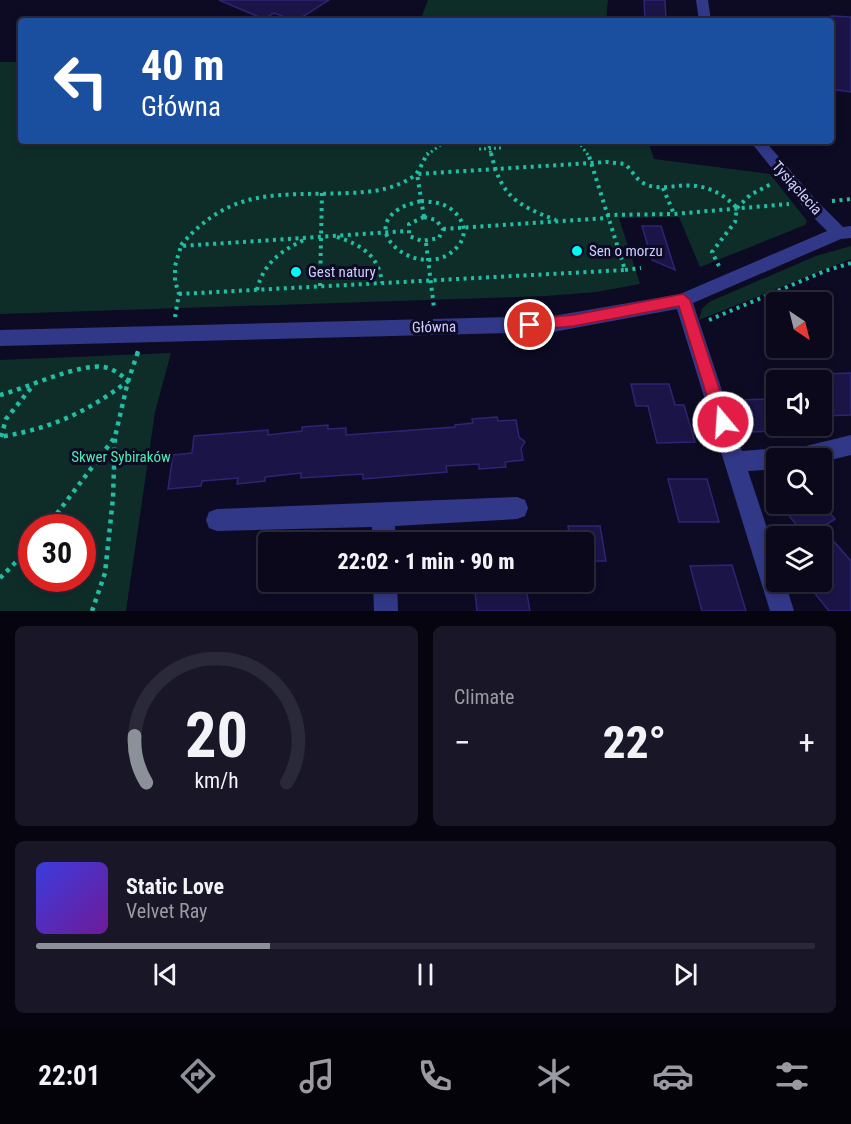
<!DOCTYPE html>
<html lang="en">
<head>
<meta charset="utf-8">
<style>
  body { margin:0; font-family:"Roboto Condensed",sans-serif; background:#181627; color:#f1f3f6; height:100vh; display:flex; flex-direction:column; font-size:22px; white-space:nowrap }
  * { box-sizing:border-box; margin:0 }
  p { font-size:20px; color:#999aa2 }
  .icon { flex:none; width:33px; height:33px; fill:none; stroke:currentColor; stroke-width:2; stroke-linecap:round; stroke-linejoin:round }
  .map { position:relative; height:611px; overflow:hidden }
  .side { display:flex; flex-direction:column; gap:15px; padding:15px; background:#06040e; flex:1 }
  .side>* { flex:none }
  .hud { position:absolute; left:18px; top:18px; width:816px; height:126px; border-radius:6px; box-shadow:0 3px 9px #0003,0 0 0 2px #2a2939; background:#1a4fa0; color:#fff; overflow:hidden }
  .needle { width:39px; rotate:145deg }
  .controls { position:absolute; left:766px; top:292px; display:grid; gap:12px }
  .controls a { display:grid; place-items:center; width:66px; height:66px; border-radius:6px; background:#0a081a; box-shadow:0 3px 9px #0003,0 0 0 2px #2a2939; font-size:30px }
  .speed { position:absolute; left:18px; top:514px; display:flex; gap:12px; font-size:30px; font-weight:700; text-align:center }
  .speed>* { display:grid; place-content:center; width:78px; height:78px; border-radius:50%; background:#0a081a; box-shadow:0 3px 9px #0003,0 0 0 2px #2a2939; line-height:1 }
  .speed .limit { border:9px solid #d22; background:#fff; color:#111 }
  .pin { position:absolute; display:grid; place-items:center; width:51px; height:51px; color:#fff; margin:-26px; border:3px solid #fff; border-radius:50%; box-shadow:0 2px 6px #0007 }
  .me { position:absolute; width:66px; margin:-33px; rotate:342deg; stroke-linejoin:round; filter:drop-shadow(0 0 4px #0008) }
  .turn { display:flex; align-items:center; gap:21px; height:126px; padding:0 24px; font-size:27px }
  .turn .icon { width:78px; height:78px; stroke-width:2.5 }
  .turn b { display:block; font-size:42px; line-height:51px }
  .big { font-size:45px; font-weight:800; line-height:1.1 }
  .side .card { flex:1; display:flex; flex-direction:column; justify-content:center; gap:9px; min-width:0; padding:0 21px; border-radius:9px; background:#181627 }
  .side .dial { align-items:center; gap:0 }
  .dial svg { height:156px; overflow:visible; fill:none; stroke:#2a2939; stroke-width:7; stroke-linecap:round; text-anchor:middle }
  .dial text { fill:#f1f3f6; stroke:none }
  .song { display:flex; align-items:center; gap:18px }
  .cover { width:72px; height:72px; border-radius:9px; background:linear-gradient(135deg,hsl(240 70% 55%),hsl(280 70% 35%)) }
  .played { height:6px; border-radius:3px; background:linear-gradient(90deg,#8c9099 30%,#2a2939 30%) }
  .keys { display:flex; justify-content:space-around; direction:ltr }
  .heat { display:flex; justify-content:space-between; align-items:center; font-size:33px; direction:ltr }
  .side .tiles { flex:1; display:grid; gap:15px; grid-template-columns:1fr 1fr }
  .card:last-child { grid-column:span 2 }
  .trip { position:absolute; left:258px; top:532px; width:336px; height:60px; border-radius:6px; background:#0a081a; box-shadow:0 3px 9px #0003,0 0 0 2px #2a2939; font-weight:800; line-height:60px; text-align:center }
  .tabs { display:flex; height:96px; justify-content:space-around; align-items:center; background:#04030a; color:#999aa2 }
  .tabs .icon { width:42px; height:42px }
  .tabs .active { color:#8c9099 }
  .tabs b { font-size:27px; color:#f1f3f6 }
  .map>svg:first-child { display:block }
  .green { fill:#0e2d29; fill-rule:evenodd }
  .building { fill:#1a1546; stroke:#2c2574; stroke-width:1.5 }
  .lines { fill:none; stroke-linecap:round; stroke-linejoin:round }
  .path-far2 { stroke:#22bea3; stroke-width:3; stroke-dasharray:2 3; stroke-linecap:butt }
  .path-far1 { stroke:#22bea3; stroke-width:4; stroke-dasharray:3 4.5; stroke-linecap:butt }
  .path { stroke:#22bea3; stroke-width:4.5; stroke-dasharray:4 5; stroke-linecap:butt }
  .minor { fill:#313887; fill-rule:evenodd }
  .route { fill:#e11d48; stroke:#92132f; stroke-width:1.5 }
  .poi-dot { fill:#00f8f5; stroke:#0d0b23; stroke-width:2 }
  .labels { text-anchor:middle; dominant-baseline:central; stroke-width:6; stroke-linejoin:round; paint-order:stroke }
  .street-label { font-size:15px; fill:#cdcdff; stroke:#0d0b23 }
  .poi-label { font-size:15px; fill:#cdcdff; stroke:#0d0b23; text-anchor:start }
  .park-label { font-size:15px; fill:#4debb2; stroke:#0d0b23 }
</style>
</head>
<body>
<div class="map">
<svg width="851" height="611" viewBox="0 0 851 611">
  <rect width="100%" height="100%" fill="#0d0b23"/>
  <g class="green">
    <polygon points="428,0 608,0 606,21 420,21"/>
    <polygon points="0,62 21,62 21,141 648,141 654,159 770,174 807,221 805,225 700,267 679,217 619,218 640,284 596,292 546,296 0,314"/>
    <polygon points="851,246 851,259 699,320 702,309 709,302 816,256"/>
    <path d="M171 353 155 412 126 611H0V360ZM32 528H82V579H32Z"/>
  </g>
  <g class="building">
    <polygon points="219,0 329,0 296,21 274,13 264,19"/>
    <polygon points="644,0 665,0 666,21 645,21"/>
    <polygon points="831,16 851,17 851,92 831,89"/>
    <polygon points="642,226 661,226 675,270 652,260"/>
    <polygon points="851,373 851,415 822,416 822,374"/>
    <polygon points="631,384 669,384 675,405 684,405 695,442 657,443 648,406 636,406"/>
    <polygon points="777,399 777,426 781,431 745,432 733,400"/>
    <polygon points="497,417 498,421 516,420 519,437 525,442 521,448 523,460 505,462 506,467 479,469 479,464 446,466 447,472 363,479 363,474 301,478 301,473 265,477 265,481 237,484 238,478 202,481 201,486 168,489 173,455 192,453 194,436 268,430 268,435 302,431 302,427 328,425 328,429 346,428 346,435 455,427 455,425 473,423 472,419"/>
    <polygon points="668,479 707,479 719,522 679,522"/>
    <polygon points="779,504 822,504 835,519 807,537"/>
    <polygon points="568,526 600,526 606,561 584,561 584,543 571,543"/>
    <polygon points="822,528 851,561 851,611 829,611 812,590 822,584"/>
    <polygon points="732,565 746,611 702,611 690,566"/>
    <polygon points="474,582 525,582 530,611 477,611"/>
  </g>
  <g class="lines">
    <g class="path-far2">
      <polyline points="488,141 491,155"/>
      <polyline points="578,141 588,155"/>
      <polyline points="479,149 501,148"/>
      <polyline points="427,155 446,141"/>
    </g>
    <g class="path-far1">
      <path d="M491 153C501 196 516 205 556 220"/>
      <polyline points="663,188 674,214"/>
      <path d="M421 201C429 202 437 202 444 205 460 212 471 231 458 246 427 284 356 235 399 209 405 205 414 203 421 201Z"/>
      <polyline points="832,201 851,199"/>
      <polyline points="607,215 674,214 789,204"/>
      <path d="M424 217 417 174 607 162 625 164C632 170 636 180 645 184 655 189 667 187 678 186 701 183 721 191 737 208"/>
      <polygon points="424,217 436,220 443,229 439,238 422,241 409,236 409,224"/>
      <polyline points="443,229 608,218"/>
      <path d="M337 237C362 245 379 256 382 283"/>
      <polyline points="426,243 434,308"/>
      <path d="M181 245C232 186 278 196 349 193 373 192 393 190 414 176 420 171 423 160 428 153"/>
      <polyline points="719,266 712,252 735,222 737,208 750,195 771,184"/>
      <polyline points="625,270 641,268"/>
      <polyline points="320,286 322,193"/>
      <path d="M257 290C263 263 282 250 306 239"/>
      <polyline points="179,294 625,270 588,153"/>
      <polyline points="175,317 179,294 175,281 175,266 181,246 407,231"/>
      <polyline points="709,320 825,271 851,263"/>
      <polyline points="137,354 138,351"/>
    </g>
    <g class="path">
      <path d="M0 395C27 388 79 363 104 367 114 369 121 375 128 381 86 413 52 428 0 437"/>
      <polyline points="1,437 6,419 31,388"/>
      <polyline points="46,528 115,437 128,381 138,352"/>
      <polyline points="0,578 32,546"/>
      <polyline points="92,611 105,573 113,498 115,437"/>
    </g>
    <g class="minor">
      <polygon points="696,0 708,0 711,21 699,21"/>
      <polygon points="750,141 765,141 815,199 843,227 851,226 851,238 841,239 693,303 742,451 806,446 851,435 851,455 822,462 822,459 777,459 777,469 748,471 777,558 777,582 785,582 794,611 770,611 677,309 553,332 0,346 0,330 553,316 680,294 827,231 803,207"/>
      <polygon points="517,497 525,500 528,508 525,516 517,519 395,526 396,543 372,543 372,527 217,531 209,528 206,520 209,512 217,509"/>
      <polygon points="373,582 397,582 398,611 374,611"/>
    </g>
  </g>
  <polygon class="route" points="683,294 690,300 730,422 728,427 723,429 717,427 715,422 679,306 574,326 530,330 525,329 523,325 525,321 530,319 574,315"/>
  <g class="poi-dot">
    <circle cx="577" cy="251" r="6"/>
    <circle cx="296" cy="272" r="6"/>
  </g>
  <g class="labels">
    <g class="street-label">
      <text transform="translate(797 188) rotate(48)">Tysiąclecia</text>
      <text transform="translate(434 327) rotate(-1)">Główna</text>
    </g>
    <g class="poi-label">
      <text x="589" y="251">Sen o morzu</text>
      <text x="308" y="272">Gest natury</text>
    </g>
    <g class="park-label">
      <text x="121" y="457">Skwer Sybiraków</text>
    </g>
  </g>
</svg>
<div class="controls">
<a><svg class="needle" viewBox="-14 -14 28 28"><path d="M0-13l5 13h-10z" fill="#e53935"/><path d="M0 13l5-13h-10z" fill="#999aa2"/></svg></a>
<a><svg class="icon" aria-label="sound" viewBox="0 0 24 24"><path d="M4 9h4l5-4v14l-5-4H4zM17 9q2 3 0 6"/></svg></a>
<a><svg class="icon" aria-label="search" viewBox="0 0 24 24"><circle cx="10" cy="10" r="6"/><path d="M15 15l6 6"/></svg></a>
<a><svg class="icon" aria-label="layers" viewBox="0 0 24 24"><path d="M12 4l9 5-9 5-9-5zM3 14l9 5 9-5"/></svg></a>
</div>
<div class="speed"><div class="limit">30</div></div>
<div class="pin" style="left:530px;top:325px;background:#d93025"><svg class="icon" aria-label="arrive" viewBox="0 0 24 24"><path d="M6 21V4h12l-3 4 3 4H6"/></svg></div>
<svg class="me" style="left:723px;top:422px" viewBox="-20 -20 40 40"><circle r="17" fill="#e11d48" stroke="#fff" stroke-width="3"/><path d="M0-11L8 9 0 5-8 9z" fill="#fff"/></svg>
<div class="trip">22:02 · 1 min · 90 m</div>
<div class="hud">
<div class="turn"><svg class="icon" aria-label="left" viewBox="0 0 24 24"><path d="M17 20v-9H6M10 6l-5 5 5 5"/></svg><div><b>40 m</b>Główna</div></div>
</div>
</div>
<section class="side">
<div class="tiles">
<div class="card dial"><svg viewBox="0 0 100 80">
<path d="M14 69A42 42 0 1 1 86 69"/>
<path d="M14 69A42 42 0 0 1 8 45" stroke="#8c9099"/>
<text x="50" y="56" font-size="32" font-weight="700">20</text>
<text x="50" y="72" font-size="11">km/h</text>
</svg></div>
<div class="card"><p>Climate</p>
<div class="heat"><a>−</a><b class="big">22°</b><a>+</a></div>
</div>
<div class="card">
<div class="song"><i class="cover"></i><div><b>Static Love</b><p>Velvet Ray</p></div></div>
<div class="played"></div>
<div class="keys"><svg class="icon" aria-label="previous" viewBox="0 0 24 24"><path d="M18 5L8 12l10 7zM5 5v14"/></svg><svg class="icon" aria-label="pause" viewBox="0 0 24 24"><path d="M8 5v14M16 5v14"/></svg><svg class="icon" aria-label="next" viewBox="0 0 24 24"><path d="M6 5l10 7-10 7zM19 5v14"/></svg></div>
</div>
</div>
</section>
<nav class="tabs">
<b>22:01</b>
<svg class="icon active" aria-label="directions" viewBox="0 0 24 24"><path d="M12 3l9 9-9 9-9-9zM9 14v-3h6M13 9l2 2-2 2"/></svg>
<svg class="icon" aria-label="music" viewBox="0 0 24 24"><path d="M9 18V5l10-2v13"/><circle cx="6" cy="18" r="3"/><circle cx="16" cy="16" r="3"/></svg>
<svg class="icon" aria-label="phone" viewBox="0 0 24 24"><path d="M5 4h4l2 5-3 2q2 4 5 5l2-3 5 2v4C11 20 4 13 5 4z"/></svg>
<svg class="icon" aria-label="climate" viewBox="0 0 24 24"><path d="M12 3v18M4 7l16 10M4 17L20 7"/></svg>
<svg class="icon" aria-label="car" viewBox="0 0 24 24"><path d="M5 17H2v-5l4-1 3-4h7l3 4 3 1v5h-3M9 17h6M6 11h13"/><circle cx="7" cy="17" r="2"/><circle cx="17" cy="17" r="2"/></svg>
<svg class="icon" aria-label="filters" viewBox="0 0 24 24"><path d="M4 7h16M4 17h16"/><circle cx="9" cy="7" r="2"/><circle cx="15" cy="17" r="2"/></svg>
</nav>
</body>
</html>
